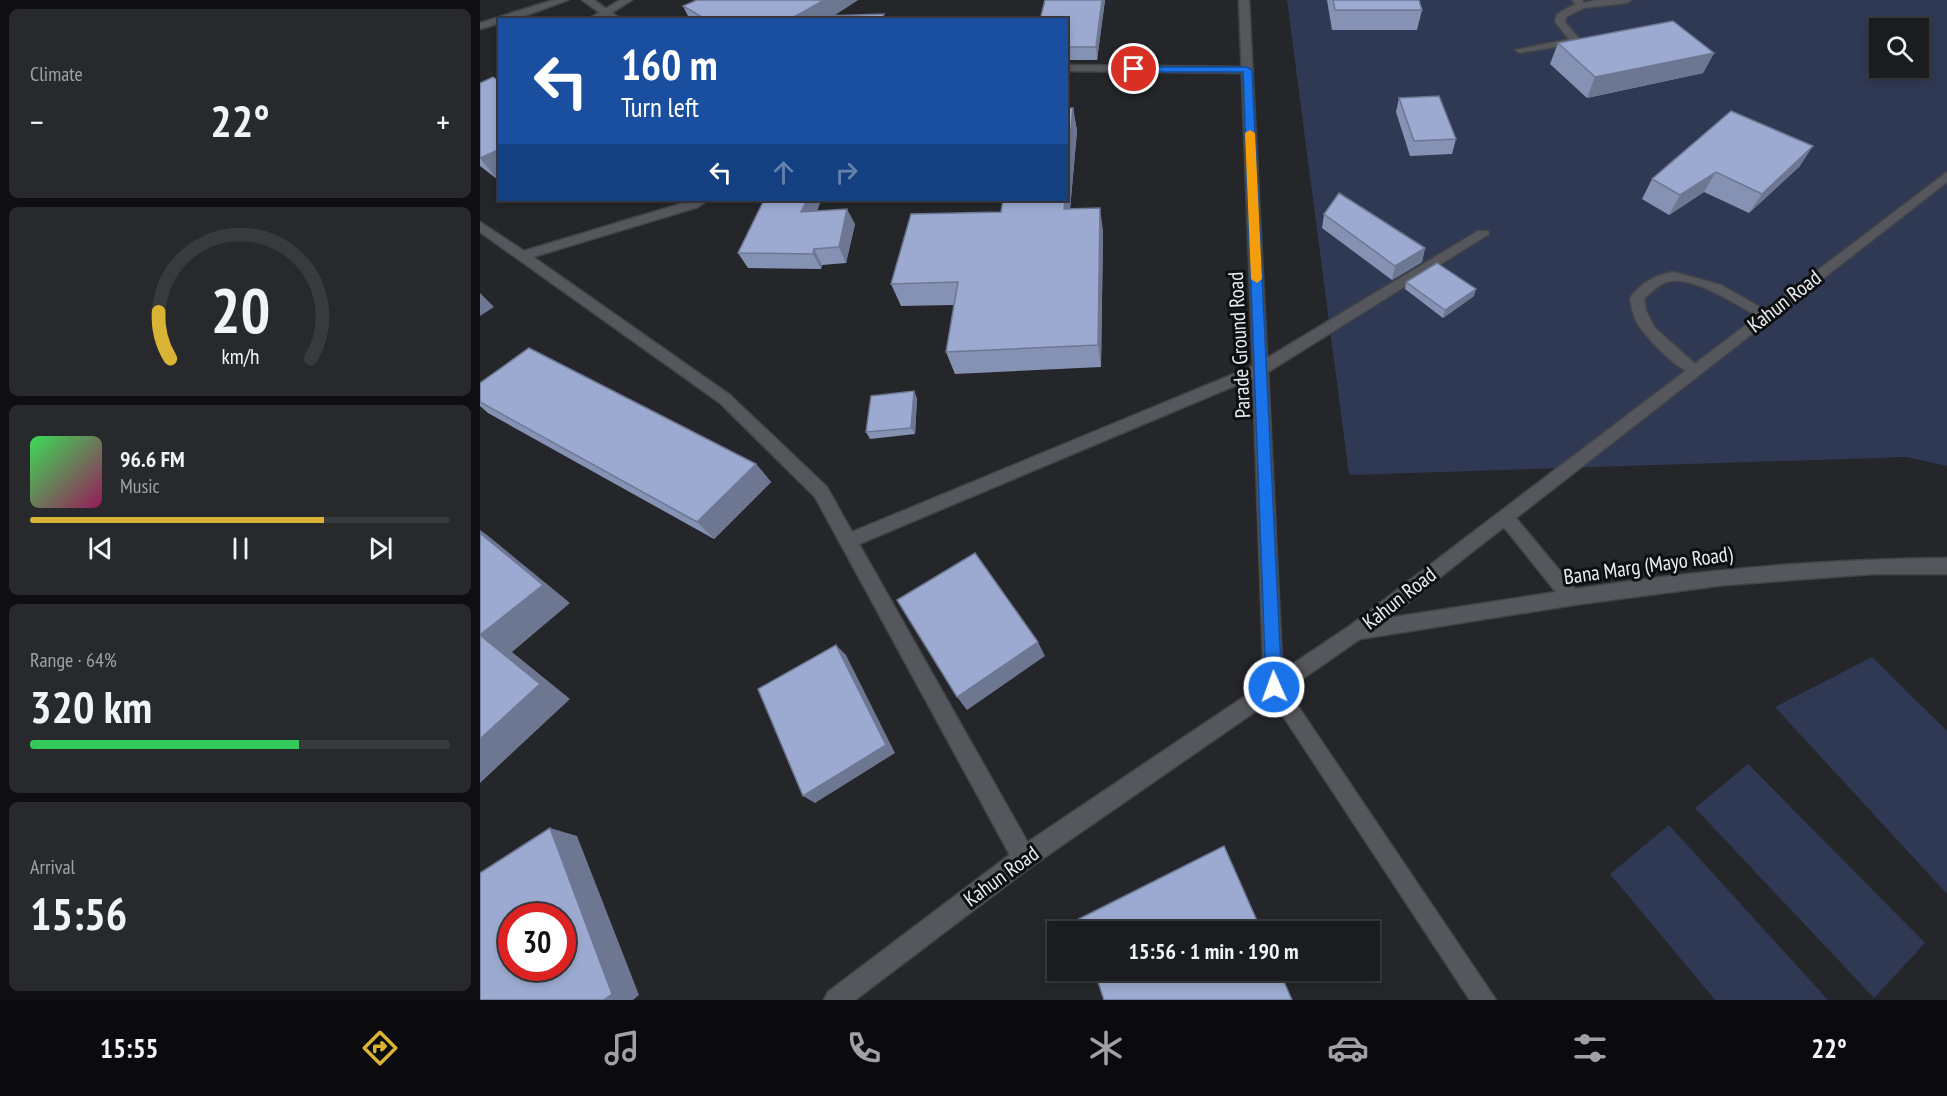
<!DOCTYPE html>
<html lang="en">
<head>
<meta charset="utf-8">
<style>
  body { margin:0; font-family:"PT Sans Narrow",sans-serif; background:#28292d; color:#f1f3f6; height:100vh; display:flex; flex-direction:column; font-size:22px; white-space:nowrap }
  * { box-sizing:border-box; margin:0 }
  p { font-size:20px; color:#a0a1a5 }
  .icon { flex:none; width:33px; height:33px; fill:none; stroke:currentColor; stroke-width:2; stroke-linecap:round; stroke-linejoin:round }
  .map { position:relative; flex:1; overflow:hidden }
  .drawer { display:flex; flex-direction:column; gap:9px; padding:9px; background:#0f0f12; width:480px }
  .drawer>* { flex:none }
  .hud { position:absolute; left:18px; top:18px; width:570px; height:183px; border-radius:0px; box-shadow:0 3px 9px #0003,0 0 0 2px #393a3e; background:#1a4fa0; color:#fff; overflow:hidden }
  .fabs { position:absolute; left:1389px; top:18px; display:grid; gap:12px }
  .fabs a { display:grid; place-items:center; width:60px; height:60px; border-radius:0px; background:#1b1c20; box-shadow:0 3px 9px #0003,0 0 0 2px #393a3e; font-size:30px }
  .speed { position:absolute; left:18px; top:903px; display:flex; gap:12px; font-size:30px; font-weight:700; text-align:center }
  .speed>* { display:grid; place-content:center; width:78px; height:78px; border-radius:50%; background:#1b1c20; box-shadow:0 3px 9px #0003,0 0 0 2px #393a3e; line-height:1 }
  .speed .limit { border:9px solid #d22; background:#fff; color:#111 }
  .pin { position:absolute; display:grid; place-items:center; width:51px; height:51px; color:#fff; margin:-26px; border:3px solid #fff; border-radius:50%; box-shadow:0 2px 6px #0007 }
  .me { position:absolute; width:66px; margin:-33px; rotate:358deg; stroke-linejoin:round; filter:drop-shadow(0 0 4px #0008) }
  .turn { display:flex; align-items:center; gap:21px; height:126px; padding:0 24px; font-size:27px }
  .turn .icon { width:78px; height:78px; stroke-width:2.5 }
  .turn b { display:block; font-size:42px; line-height:51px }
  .lanes { display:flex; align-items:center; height:57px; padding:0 24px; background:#0003; justify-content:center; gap:30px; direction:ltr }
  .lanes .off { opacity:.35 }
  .big { font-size:45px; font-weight:800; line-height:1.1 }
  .drawer .card { flex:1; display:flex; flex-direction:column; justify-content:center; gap:9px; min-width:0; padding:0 21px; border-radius:9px; background:#28292d }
  .drawer .dial { align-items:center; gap:0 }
  .dial svg { height:156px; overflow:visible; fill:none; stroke:#393a3e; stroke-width:7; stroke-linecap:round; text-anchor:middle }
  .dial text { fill:#f1f3f6; stroke:none }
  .song { display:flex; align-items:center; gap:18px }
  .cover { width:72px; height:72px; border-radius:9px; background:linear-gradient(135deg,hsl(130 70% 55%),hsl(330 70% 35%)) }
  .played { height:6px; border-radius:3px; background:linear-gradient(90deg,#d9b334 70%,#393a3e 70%) }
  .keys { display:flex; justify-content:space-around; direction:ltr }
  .heat { display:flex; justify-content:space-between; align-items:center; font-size:33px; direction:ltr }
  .charge { height:9px; border-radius:4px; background:linear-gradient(90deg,#34c759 64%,#393a3e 0) }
  .trip { position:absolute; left:567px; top:921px; width:333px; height:60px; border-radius:0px; background:#1b1c20; box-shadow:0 3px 9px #0003,0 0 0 2px #393a3e; font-weight:800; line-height:60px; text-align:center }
  .menu { display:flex; height:96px; justify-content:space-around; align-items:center; background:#0b0b0d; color:#a0a1a5 }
  .menu .icon { width:42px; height:42px }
  .menu .current { color:#d9b334 }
  .menu b { font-size:27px; color:#f1f3f6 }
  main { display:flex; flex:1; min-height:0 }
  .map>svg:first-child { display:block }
  .green { fill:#303953; fill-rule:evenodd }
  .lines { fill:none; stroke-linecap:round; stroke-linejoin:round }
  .service-casing { stroke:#424448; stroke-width:3 }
  .minor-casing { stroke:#424448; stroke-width:3 }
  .tertiary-casing { stroke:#424448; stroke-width:3 }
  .service { fill:#56575c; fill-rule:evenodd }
  .minor { fill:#56575c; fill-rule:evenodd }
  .tertiary { fill:#56575c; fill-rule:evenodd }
  .wall { fill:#8692b4 }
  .shaded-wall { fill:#6d7792 }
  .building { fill:#9caad1; stroke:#6d7792; stroke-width:1.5; fill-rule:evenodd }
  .route { fill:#1a73e8; stroke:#114b97; stroke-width:1.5 }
  .slow { fill:#f59e0b }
  .labels { text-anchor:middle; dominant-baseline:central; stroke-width:6; stroke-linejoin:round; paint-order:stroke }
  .street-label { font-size:21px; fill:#ebedf0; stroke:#0e0f11 }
</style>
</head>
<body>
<main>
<section class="drawer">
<div class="card"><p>Climate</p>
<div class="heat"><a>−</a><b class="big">22°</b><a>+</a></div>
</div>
<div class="card dial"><svg viewBox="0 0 100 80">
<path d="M14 69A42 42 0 1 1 86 69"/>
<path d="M14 69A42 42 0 0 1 8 45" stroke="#d9b334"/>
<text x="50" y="56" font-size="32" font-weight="700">20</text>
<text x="50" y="72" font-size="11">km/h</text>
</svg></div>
<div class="card">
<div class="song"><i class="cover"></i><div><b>96.6 FM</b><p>Music</p></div></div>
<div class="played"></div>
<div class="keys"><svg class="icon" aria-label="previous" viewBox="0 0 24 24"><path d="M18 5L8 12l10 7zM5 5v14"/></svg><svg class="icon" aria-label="pause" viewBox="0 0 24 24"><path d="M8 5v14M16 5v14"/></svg><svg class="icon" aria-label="next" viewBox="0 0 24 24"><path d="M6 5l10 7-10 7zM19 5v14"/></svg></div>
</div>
<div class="card"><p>Range · 64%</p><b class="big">320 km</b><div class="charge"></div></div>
<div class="card"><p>Arrival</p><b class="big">15:56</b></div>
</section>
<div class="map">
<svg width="1467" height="1000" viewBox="0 0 1467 1000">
  <rect width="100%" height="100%" fill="#24262a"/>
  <g class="green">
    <path d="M807 0H1467V466L1426 457 869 475ZM1400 28H1438V68H1400Z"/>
    <polygon points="1392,657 1467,731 1467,894 1295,707"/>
    <polygon points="1268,764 1445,943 1394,998 1215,808"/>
    <polygon points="1189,825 1348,1000 1235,1000 1130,874"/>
  </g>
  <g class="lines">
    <g class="service-casing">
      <g id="service">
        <polygon points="140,0 152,0 120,20 107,20"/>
        <polygon points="1092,0 1102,0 1106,6 1098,8"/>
        <polygon points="586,65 767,67 772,70 767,73 586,71"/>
        <path d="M1194 272 1241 285 1294 315 1292 319C1283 321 1278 316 1270 312 1251 301 1209 275 1187 282 1178 285 1170 293 1164 299L1166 310 1174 327 1222 370 1220 374C1204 379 1164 336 1156 321 1153 314 1151 306 1150 298 1161 283 1176 274 1194 272Z"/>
      </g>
    </g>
    <g class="minor-casing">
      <g id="minor">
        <polygon points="73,0 88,0 33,20 20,20 20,23 0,29 0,23"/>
        <polygon points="102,0 114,0 142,20 130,20"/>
        <polygon points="759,0 769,0 787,358 998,231 1008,231 1009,234 788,372 803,684 1016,1000 990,1000 784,687 773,378 379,544 552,850 555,858 552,866 544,869 536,866 335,497 240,403 0,232 0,222 44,251 213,200 228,200 218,207 53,257 250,395 347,487 372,532 773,366"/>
        <polygon points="1116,0 1152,0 1147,3 1104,8 1086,17 1085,22 1101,41 1100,43 1040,53 1035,50 1089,39 1075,22 1077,14 1091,6"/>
      </g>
    </g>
    <g class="tertiary-casing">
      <path id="tertiary" d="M1467 172V182L1036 518 1095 589C1219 570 1342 559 1467 558V574H1393L1245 585 1100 604 880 639 552 866 375 1000H344L348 992 536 850 871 625ZM1024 527 1076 592 908 618Z"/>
    </g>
    <use href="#service" class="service"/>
    <use href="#minor" class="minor"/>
    <use href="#tertiary" class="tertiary"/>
  </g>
  <g class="wall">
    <polygon points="378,0 353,16 405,20 210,20 203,6"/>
    <polygon points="565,0 625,0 617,60 586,60 586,20"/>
    <polygon points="847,0 939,0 942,10 937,30 852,30"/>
    <polygon points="1078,43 1234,53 1223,73 1107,98 1070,64"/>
    <polygon points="20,82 20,178 17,179 0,166 0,83"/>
    <polygon points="919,98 976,139 972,154 930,156 916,112"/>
    <polygon points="593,108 597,131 590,209 623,231 621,367 475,374 466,352 474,305 421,306 411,284 521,212"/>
    <polygon points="1251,111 1320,166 1269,213 1224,192 1189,215 1162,199 1172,179"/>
    <polygon points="284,200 341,200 337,211 375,224 366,263 342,265 341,269 268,268 258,253"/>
    <polygon points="844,214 945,248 942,262 912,280 842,228"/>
    <polygon points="926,282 994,296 963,318 925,289"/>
    <polygon points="0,383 276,464 291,482 234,539 8,413 0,406"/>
    <polygon points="437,398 435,434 390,439 386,432"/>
  </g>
  <g class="shaded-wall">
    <polygon points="344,0 378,0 347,20 308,20"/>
    <polygon points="622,0 625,0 617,60 616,47"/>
    <polygon points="1234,53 1223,73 1107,98 1115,77"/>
    <polygon points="593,108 597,131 588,232 584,209 585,200 586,200 586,178"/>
    <polygon points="1333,146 1320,166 1269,213 1282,194"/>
    <polygon points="20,149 20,178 17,179 0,158"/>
    <polygon points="1236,172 1224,192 1189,215 1200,195"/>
    <polygon points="327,200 341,200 330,228 321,212"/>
    <polygon points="620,208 623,231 621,367 618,345"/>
    <polygon points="367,209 375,224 366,263 359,247"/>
    <polygon points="945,248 942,262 912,280 915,266"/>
    <polygon points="334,249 342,265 341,269 333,254"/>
    <polygon points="996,289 994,296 963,318 965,310"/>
    <polygon points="0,293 14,307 0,316"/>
    <polygon points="434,391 437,398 435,434 431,428"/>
    <polygon points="276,464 291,482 234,539 217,522"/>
    <polygon points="0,530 7,535 90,603 32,652 90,699 0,783"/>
    <polygon points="558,642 565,656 487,710 477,697"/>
    <polygon points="356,645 366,655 415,753 335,803 323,796"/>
    <polygon points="70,828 97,836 159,995 153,1000 124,1000"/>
  </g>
  <g class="building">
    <polygon points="217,0 344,0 323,12 308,20 227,20 203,6"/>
    <polygon points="565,0 622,0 616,47 586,47 586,20 560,20"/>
    <polygon points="853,0 939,0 942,10 855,10"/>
    <polygon points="404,14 402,20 343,20 344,16"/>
    <polygon points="1193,21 1234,53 1115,77 1078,43"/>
    <polygon points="13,77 20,82 20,149 0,158 0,83"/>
    <polygon points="959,96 976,139 934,141 919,98"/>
    <polygon points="586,108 593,108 586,178"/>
    <polygon points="1251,111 1333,146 1282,194 1236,172 1200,195 1172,179"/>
    <polygon points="859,193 945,248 915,266 844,214"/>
    <polygon points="284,200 327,200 321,212 367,209 359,247 334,249 333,254 258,253"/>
    <polygon points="523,200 585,200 584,209 620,208 618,345 466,352 478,282 411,284 431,214 521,212"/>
    <polygon points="957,263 996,289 965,310 926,282"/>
    <polygon points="49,348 276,464 217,522 0,402 0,383"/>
    <polygon points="434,391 431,428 386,432 391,396"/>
    <polygon points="0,533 63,585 0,635 60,684 0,739"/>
    <polygon points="495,553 558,642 477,697 417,600"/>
    <polygon points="356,645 406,745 323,796 278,689"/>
    <path d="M70 828 132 994 124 1000H0V873ZM32 916H82V968H32Z"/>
    <polygon points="744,846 782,932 601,932 597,920"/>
    <polygon points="614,970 799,970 812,1000 624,1000"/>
  </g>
  <polygon class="route" points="651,67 767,67 772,70 802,687 800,693 794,695 789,693 786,687 763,72 654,72 650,69"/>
  <polygon class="slow" points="770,130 775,133 782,279 777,283 771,279 765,133"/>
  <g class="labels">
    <g class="street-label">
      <text transform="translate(1304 301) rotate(-38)">Kahun Road</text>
      <text transform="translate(759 345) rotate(-93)">Parade Ground Road</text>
      <text transform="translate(1168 565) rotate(-8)">Bana Marg (Mayo Road)</text>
      <text transform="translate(919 598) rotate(-38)">Kahun Road</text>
      <text transform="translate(521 876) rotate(-36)">Kahun Road</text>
    </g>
  </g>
</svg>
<div class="fabs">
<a><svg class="icon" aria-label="search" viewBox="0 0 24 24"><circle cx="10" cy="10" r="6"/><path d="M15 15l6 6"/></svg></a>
</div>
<div class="speed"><div class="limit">30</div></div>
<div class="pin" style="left:654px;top:69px;background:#d93025"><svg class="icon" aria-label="arrive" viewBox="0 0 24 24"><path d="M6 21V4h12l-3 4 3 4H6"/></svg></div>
<svg class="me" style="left:794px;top:687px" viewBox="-20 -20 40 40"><circle r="17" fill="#1a73e8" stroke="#fff" stroke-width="3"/><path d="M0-11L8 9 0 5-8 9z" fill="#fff"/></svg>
<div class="trip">15:56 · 1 min · 190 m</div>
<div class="hud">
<div class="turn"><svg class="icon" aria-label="left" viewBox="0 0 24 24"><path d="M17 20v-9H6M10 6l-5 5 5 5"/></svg><div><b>160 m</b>Turn left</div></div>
<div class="lanes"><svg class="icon" aria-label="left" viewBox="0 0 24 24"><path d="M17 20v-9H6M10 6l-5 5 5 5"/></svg><svg class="icon off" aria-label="ahead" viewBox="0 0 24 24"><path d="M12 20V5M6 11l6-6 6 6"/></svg><svg class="icon off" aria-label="right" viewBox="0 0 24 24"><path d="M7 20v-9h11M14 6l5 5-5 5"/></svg></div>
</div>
</div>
</main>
<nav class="menu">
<b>15:55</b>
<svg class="icon current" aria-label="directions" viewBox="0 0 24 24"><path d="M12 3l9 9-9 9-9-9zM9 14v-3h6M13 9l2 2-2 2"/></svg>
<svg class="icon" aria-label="music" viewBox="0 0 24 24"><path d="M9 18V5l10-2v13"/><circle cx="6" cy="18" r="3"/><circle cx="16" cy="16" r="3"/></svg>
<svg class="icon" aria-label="phone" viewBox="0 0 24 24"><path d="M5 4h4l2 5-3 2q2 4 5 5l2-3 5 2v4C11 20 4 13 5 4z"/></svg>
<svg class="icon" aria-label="climate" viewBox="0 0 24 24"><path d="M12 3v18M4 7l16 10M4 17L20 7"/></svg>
<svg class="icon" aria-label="car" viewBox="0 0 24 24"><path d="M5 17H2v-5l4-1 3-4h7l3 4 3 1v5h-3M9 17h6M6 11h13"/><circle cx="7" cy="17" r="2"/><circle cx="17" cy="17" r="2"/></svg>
<svg class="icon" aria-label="filters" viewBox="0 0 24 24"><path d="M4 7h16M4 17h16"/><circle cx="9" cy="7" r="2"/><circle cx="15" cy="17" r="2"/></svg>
<b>22°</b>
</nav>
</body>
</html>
